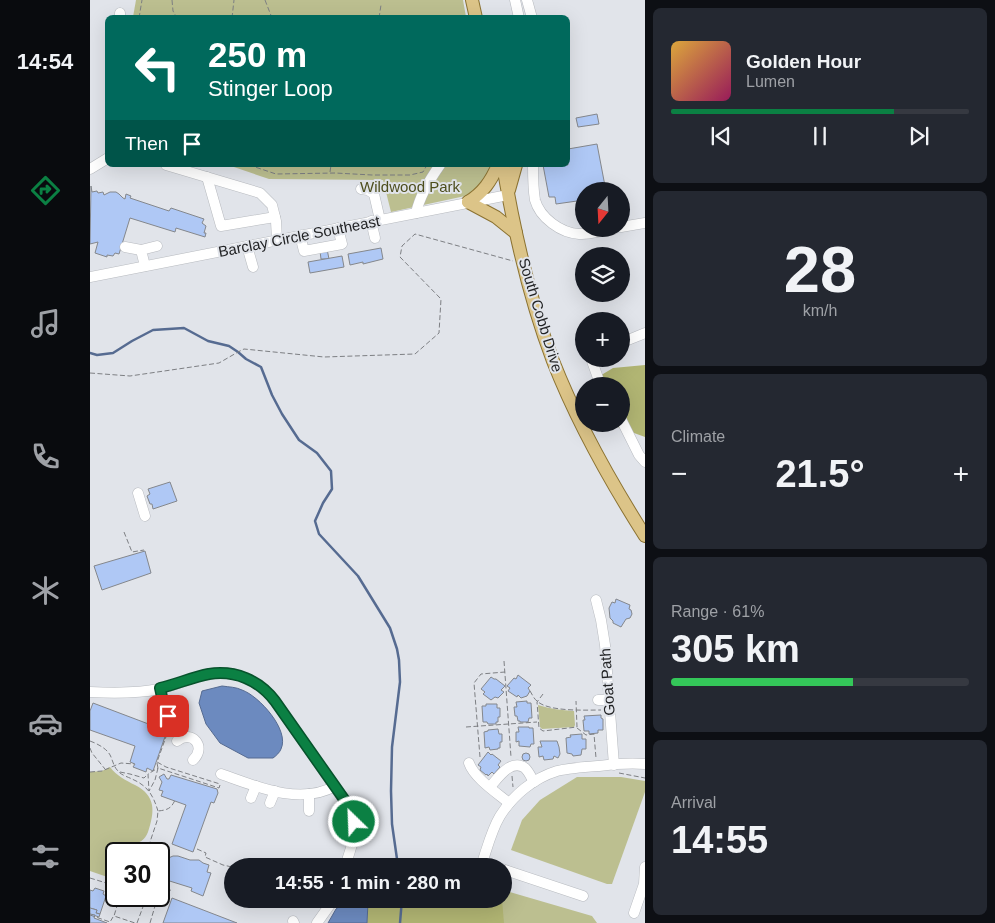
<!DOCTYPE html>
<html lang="en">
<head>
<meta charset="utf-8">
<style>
  body { margin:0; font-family:Helvetica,sans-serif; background:#242831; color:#f1f3f6; height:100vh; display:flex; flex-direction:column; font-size:19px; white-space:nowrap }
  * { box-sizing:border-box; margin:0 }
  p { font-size:16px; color:#9ea1a6 }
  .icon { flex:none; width:28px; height:28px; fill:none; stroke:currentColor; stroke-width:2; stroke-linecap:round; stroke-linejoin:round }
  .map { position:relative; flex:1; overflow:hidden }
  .panel { display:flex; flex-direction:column; gap:8px; padding:8px; background:#0d0f14; width:350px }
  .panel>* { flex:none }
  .banner { position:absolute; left:15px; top:15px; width:465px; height:152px; border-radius:8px; box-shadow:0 5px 20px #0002; background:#00695c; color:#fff; overflow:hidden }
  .needle { width:32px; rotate:198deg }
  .controls { position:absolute; left:485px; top:182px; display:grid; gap:10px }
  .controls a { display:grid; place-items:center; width:55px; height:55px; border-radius:50%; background:#171b24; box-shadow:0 5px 20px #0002; font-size:25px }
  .speed { position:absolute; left:15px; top:842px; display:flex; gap:10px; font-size:25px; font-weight:700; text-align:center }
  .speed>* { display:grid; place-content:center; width:65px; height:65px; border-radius:50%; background:#171b24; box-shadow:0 5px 20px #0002; line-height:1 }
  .speed .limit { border:2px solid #111; border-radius:8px; background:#fff; color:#111 }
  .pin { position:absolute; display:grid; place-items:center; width:42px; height:42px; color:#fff; margin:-21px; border-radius:10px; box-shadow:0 2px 8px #0006 }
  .me { position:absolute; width:55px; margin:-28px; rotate:336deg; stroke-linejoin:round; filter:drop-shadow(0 0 4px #0008) }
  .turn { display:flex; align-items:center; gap:18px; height:105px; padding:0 20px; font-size:22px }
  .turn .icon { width:65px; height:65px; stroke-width:2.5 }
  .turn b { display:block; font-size:35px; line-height:42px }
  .then { display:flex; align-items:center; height:48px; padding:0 20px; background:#0003; gap:10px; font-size:19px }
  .big { font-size:38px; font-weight:700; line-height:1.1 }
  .panel .widget { flex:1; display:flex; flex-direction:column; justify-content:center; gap:8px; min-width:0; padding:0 18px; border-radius:8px; background:#242831 }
  .panel .dial { align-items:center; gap:0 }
  .dial b { font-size:65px; line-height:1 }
  .song { display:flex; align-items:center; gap:15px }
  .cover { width:60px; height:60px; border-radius:8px; background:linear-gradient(135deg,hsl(40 70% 55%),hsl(330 70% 35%)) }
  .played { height:5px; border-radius:2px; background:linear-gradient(90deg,#0b8043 75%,#363941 75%) }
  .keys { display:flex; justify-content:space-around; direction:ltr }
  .heat { display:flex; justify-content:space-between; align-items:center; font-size:28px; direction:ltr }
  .charge { height:8px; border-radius:4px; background:linear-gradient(90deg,#34c759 61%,#363941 0) }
  .trip { position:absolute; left:134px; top:858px; width:288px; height:50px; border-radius:25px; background:#171b24; box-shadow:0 5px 20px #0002; font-weight:700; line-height:50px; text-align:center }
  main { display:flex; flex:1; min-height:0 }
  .tabs { display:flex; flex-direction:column; width:90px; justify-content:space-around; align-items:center; background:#090b0e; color:#9ea1a6 }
  .tabs .icon { width:35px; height:35px }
  .tabs .current { color:#0b8043 }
  .tabs b { font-size:22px; color:#f1f3f6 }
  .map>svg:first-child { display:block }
  .green { fill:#bcbf90 }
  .forest { fill:#b1b573 }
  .water { fill:#6c8abf; stroke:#566b91 }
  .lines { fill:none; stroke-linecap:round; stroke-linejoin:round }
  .stream { stroke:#566b91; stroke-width:2.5 }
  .building { fill:#afc8f5; stroke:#84878c }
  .minor-casing { stroke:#b7babf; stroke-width:11 }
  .major-casing { stroke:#8b7231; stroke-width:14 }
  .path { stroke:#7d7f83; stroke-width:1; stroke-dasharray:5 2.5; stroke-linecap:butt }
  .minor { stroke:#fff; stroke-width:10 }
  .major { stroke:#dcc488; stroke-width:12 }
  .route-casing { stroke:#07532c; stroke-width:12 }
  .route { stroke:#0b8043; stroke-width:9 }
  .labels { text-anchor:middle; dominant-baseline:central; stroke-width:4; stroke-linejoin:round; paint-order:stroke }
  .park-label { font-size:15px; fill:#4e4f1e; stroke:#e1e4ea }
  .street-label { font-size:15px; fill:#222325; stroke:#e1e4ea }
</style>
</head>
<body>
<main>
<nav class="tabs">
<b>14:54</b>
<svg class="icon current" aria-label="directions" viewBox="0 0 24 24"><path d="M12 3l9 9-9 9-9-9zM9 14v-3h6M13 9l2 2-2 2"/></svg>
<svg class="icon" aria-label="music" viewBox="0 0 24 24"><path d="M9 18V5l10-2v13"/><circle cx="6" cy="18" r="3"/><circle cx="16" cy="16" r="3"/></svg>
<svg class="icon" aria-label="phone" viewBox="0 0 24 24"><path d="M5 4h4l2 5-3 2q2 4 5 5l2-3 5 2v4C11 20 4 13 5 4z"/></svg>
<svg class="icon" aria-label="climate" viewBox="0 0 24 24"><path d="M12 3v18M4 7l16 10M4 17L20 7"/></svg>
<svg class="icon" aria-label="car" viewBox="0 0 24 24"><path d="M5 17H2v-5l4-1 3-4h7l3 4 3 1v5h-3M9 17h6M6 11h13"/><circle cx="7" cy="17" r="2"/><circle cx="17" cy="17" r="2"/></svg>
<svg class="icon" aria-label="filters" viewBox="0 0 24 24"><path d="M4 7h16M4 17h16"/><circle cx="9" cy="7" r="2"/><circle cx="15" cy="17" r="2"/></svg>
</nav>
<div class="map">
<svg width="555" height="923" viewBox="0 0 555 923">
  <rect width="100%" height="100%" fill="#e1e4ea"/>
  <g class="green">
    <polygon points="46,0 373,0 376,17 43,17"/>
    <path d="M138 165H400C397 180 388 188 375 196L301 212 293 180 179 179Z"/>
    <path d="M448 705C460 709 472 710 484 711L485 725 484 727 452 729 450 727Z"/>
    <path d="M20 767C27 776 35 780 45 785 66 796 65 811 58 832 55 840 49 844 41 844L38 853 39 854H26V880L0 871V772L12 771Z"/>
    <polygon points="487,777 531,777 555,781 555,792 522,884 517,884 421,850 432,820 450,800"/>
    <polygon points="413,890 502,916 507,923 401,923 402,899 412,899"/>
  </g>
  <g class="forest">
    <polygon points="555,365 555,437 525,426 522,424 531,424 531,386 500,386 498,383 523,368"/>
    <polygon points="384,899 412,899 414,923 277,923 278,902 367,903 382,901"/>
  </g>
  <g class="water">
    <path d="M132 686C139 687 146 687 152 690 169 696 200 730 191 749 190 752 186 756 183 758H158L130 743 116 724 109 703 112 691Z"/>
    <polygon points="269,901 278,902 277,923 238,923 246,909 255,902"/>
  </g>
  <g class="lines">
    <g class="stream">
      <polyline points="0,353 7,355 23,353 42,341 63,330 94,328 118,341 139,346 148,352 156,359 171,367 182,395 192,414 209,440 227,453 241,471 242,489 233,503 225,521 229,534 268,576 300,628 307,649 309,660 310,682 302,747 301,791 302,824 308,866"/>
      <polyline points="310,923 312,899"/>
    </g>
  </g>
  <g class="building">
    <polygon points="507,114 509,124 488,127 486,118"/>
    <polygon points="507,144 515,186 505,188 505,191 494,191 494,200 466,204 465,197 459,197 453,165 478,165 478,149"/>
    <polygon points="1,186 2,192 7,191 8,193 13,192 14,195 20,192 26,192 29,194 33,198 35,199 36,194 41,196 40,198 79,211 81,208 114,219 112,223 116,226 114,233 116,233 115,237 86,228 85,232 40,218 29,254 25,253 23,256 17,255 17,257 5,253 8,242 0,244"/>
    <polygon points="291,248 293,259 273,264 273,262 260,265 258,254"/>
    <polygon points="237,249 239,259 231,259 230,251"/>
    <polygon points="252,256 254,267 220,273 218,262"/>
    <polygon points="80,482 87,501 63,509 62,504 60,504 57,496 60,494 58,489"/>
    <polygon points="55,551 61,573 12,590 4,566"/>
    <polygon points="526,599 540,605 539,609 541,610 542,614 540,618 536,619 531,627 523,623 523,621 520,618 519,608 522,602 525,603"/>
    <polygon points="428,675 441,685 438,688 440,691 437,696 431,698 428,695 427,697 418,691 420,688 417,686 424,678 426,679"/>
    <polygon points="401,677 404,679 406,679 415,686 411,690 414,692 408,698 405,697 401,700 393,694 395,692 391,689"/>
    <polygon points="437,701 437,703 441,703 442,718 439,718 438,722 430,722 430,721 428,721 427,716 425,716 424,707 427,707 426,702"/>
    <polygon points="3,703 77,731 63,771 57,768 56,772 43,767 45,764 40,762 45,746 0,730 0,711"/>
    <polygon points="396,704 407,704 407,708 410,708 410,717 408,717 408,722 406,722 406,724 398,724 397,722 393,722 392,706 396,706"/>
    <polygon points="511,715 511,718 513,719 513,730 508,730 508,733 499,734 499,731 494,731 493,720 495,720 494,716"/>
    <polygon points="428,727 439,727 439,728 443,728 444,744 441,744 440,747 429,746 429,741 426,742 426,732 429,732"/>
    <polygon points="408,729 409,734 412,734 412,742 410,742 410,748 408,748 408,749 400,750 399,747 395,748 394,732 398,731 398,730"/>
    <polygon points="492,734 492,739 496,739 496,749 492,749 491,755 483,756 482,754 477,753 476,738 481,737 480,735"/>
    <polygon points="450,741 467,741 469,747 470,754 468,758 464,756 463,759 454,760 453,756 449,757 448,747 452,747"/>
    <polygon points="398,752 401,755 402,754 411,761 408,765 410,767 404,774 402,772 398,776 397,774 396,775 390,770 391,767 388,765"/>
    <circle cx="436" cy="757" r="4"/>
    <polygon points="74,774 77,779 79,779 81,775 127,789 128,793 124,803 121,802 103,852 82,844 96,805 71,796 73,791 69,790 72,782 69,777"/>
    <polygon points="83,856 88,856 100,860 109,860 113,863 119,865 117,872 121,873 113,896 101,891 102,888 70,878 69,878 69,864 70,861 72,859 74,860"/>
    <polygon points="5,888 14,891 13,894 16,896 10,914 6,913 7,910 0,908 0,890 3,891"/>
    <polygon points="82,898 147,923 73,923"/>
    <polygon points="0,908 7,910 6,913 10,914 9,917 0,914"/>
    <polygon points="0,914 5,915 4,918 17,923 0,923"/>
  </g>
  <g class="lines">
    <g class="minor-casing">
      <g id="minor">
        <polyline points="425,0 429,18"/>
        <polyline points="437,0 442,18"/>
        <polyline points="30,18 30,13"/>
        <polyline points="76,165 170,193 182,205 186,221 187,240"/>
        <path d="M443 165C443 176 443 189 445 200 450 218 471 233 489 234 499 234 514 231 524 229"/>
        <polyline points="0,169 18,158"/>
        <polyline points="117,177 131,226 185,217"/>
        <polyline points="271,189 278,190 284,194 290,220"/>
        <path d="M326 213C330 195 340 179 350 165"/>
        <polyline points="281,221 285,238"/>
        <polyline points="531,227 555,223"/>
        <polyline points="210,235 214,251 252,244 248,228"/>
        <polyline points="157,246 163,267"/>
        <polyline points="35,247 51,250"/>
        <polyline points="55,266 51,250 67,246"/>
        <polyline points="0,277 418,195"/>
        <polyline points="531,340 538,340 555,333"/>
        <polyline points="502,359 502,361 508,378 507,386"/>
        <polyline points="531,419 549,455 555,462"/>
        <polyline points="48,493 55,516"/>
        <polyline points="506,600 511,620 515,645 524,765"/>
        <polyline points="70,689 75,711 90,738"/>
        <path d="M0 692C20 693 50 693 69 689 86 685 101 678 117 674 143 669 169 680 185 701L260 809C269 831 262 845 255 866"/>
        <polyline points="508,700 519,700"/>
        <path d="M87 741C102 729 117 747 103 760"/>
        <path d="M379 763C384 778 407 793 419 803"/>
        <path d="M131 774C165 786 210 806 245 786"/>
        <path d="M400 787C408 778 421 758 435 768 439 772 441 777 444 782"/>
        <polyline points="219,794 219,811"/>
        <polyline points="161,798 166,786"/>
        <polyline points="180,803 185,791"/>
        <path d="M391 866C397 849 401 831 410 816 423 795 444 778 467 771 480 768 495 767 509 766 524 764 540 763 555 764"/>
        <polyline points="412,869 493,896"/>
        <polyline points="544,913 554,884 555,867"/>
        <polyline points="203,921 204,923"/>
        <polyline points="227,923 244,899"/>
      </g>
    </g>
    <g class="major-casing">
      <g id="major">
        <polyline points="382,0 386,18"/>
        <path d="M413 165C424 231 439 298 463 361 487 422 520 481 555 536"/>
        <polyline points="419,190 426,165"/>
        <polyline points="378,202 406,217 426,233"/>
        <path d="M378 202C393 193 401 181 408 165"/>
      </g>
    </g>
    <g class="path">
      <polyline points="82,0 83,11 87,18"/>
      <polyline points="175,0 182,18"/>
      <polyline points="49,18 52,0"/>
      <polyline points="142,18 144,0"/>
      <polyline points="289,18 291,5"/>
      <polyline points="159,165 186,174 245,173 282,175 320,175 333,172 337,165"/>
      <polyline points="240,172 241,165"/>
      <polyline points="0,373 40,376 129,363 148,352 154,349 234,357 325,354 349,333 351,299 310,257 312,246 325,234 423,261"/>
      <polyline points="34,532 42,552 54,550"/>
      <polyline points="414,661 421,757"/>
      <path d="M440 691C442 694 444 699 447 701 458 712 496 710 511 710"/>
      <polyline points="453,694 447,702 449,728 453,731 487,727 486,701"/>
      <polyline points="63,724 65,722 71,724"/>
      <polyline points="376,727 447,722"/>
      <polyline points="487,728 496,735 504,734 506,758"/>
      <polyline points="77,734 67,762 76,767 130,784"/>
      <path d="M0 741C8 744 18 749 21 757 23 762 24 767 28 771 31 775 38 777 42 779 58 786 63 795 68 811"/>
      <polyline points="0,748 2,753 15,769"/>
      <polyline points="390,757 384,683 391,674 415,672"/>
      <polyline points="67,763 68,768 129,788 130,785"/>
      <polygon points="68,768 65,780 59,791 58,774"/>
      <polyline points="0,772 12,771 31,763 44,764"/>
      <polyline points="30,772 40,774 54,778 57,775"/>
      <polyline points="529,773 555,778"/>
      <polyline points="422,776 423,787"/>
      <polyline points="107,849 116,853 115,857 133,865 142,867"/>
      <path d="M45 854 42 848 59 845 67 821 68 811C77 810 81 809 85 800"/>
      <polyline points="156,866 163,862 178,866"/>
      <polyline points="0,878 26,886"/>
      <polyline points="69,894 81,890"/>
      <polyline points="30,896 24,916 45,923"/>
      <polyline points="46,896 49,901 54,902"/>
      <polyline points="297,899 367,901 373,899"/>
      <polyline points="0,915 20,922 23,917"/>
      <polyline points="47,923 57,896"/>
      <polyline points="60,923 68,896"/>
    </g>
    <use href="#minor" class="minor"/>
    <use href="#major" class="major"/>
  </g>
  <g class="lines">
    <g class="route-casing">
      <path id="route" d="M78 716 74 706 70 688C87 684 103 677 119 674 145 670 169 680 185 701L256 802 262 813 264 822"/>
    </g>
    <use href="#route" class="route"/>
  </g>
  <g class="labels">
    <g class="park-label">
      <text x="320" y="186">Wildwood Park</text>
    </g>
    <g class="street-label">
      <text transform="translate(209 236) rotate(-11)">Barclay Circle Southeast</text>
      <text transform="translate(451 315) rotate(73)">South Cobb Drive</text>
      <text transform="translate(517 682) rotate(-94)">Goat Path</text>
    </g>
  </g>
</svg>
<div class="controls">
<a><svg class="needle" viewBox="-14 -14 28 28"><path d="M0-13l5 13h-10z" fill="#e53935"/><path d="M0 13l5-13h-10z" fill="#9ea1a6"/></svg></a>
<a><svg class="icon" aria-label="layers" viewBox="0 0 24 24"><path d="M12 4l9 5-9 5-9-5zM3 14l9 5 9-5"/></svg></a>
<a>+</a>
<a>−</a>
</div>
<div class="speed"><div class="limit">30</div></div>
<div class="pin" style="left:78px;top:716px;background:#d93025"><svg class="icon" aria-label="arrive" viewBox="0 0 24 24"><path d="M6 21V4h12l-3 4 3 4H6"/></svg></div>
<svg class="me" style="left:264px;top:822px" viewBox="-20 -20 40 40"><circle r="17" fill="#0b8043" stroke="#fff" stroke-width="3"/><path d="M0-11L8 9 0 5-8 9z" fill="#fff"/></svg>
<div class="trip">14:55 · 1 min · 280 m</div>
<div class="banner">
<div class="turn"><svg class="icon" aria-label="left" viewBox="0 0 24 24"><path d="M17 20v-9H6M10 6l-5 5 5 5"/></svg><div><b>250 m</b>Stinger Loop</div></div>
<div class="then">Then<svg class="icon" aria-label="arrive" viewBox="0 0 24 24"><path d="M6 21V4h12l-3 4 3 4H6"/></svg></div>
</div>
</div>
<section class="panel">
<div class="widget">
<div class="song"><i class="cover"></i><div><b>Golden Hour</b><p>Lumen</p></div></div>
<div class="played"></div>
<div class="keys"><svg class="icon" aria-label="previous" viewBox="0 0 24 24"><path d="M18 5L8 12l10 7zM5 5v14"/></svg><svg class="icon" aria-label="pause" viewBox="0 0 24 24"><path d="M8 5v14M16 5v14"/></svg><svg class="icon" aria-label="next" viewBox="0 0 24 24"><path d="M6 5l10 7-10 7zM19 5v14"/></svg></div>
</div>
<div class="widget dial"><b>28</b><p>km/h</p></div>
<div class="widget"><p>Climate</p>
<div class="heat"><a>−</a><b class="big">21.5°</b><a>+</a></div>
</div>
<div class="widget"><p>Range · 61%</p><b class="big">305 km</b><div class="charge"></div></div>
<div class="widget"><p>Arrival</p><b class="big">14:55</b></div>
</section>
</main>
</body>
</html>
